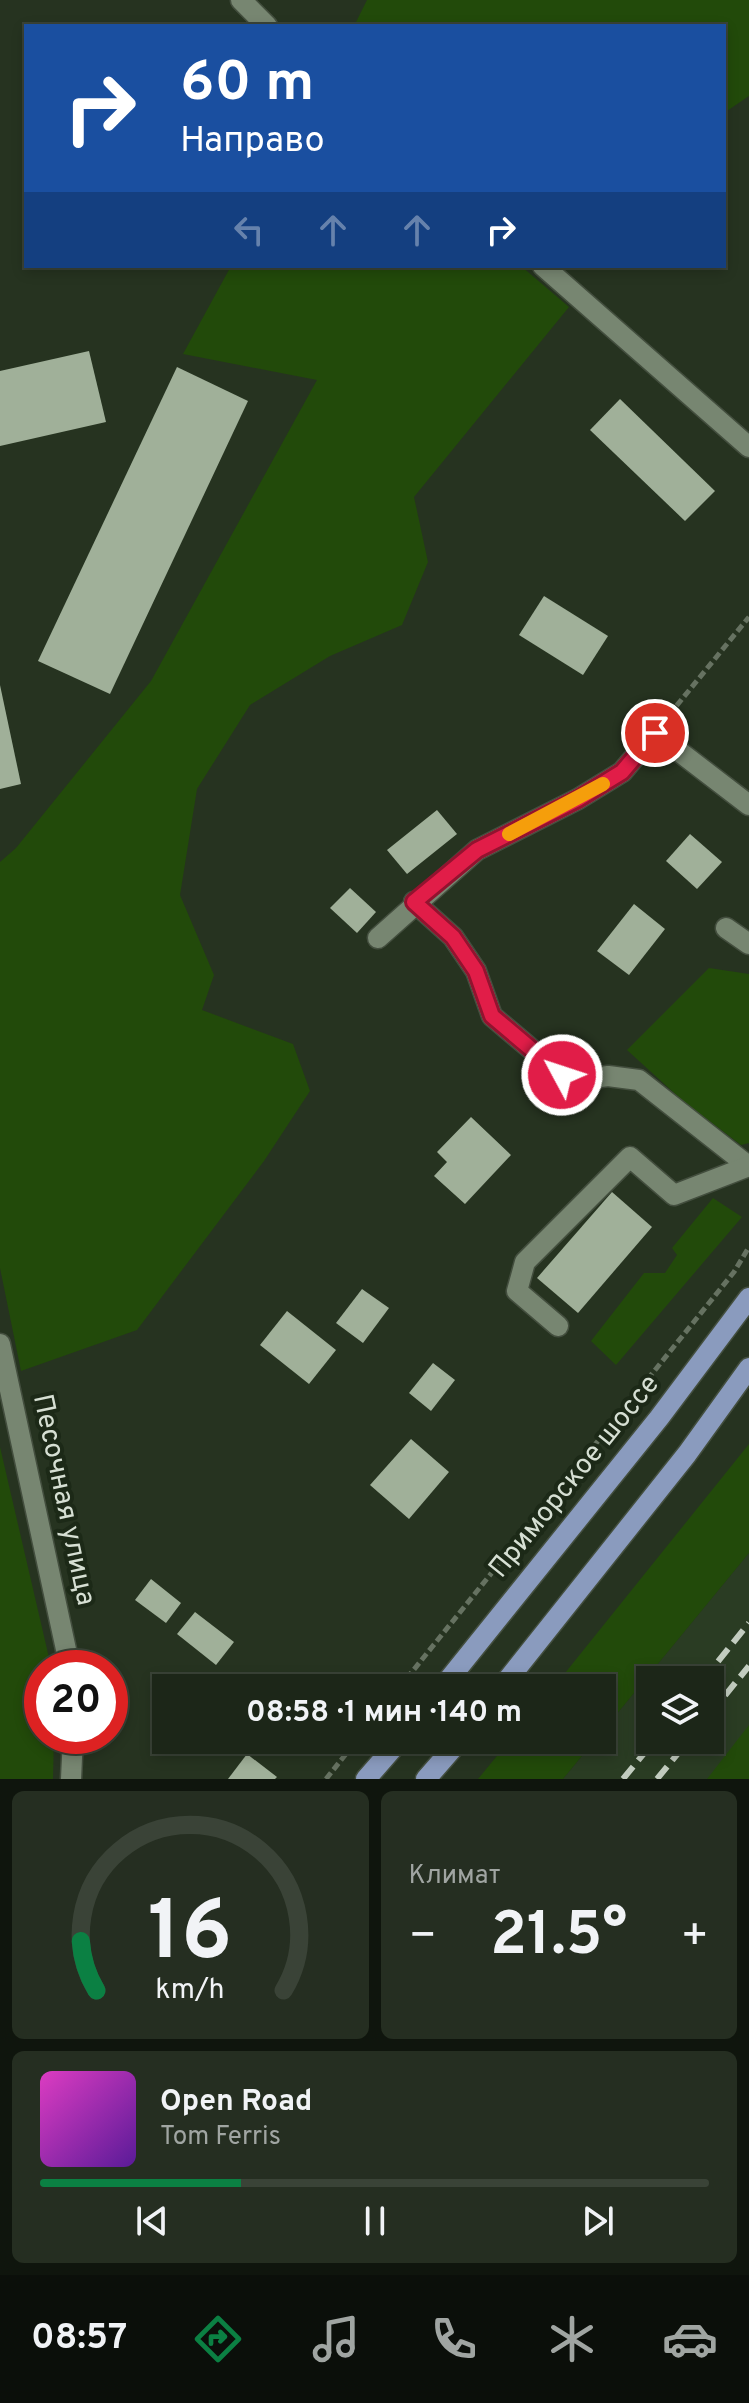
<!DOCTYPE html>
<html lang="ru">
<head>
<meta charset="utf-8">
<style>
  body { margin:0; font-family:Overpass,sans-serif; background:#252e21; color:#f1f3f6; height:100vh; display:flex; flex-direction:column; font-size:30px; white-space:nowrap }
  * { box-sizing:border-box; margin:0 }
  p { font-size:26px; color:#a0a5a2 }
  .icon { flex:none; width:44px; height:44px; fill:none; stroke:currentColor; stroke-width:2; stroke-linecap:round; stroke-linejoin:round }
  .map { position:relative; height:1779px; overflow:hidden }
  .sheet { display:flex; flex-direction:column; gap:12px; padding:12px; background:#0f150d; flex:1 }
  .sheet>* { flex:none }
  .guide { position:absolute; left:24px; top:24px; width:702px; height:244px; border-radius:0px; box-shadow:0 4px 12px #0003,0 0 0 2px #3a4337; background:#1a4fa0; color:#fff; overflow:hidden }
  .fabs { position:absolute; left:636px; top:1666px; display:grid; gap:16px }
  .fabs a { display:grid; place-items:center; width:88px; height:88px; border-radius:0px; background:#1c2618; box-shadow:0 4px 12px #0003,0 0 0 2px #3a4337; font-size:40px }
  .speed { position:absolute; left:24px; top:1650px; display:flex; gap:16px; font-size:40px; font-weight:700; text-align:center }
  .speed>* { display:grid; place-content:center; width:104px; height:104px; border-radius:50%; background:#1c2618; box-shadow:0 4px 12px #0003,0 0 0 2px #3a4337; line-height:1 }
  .speed .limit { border:12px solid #d22; background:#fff; color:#111 }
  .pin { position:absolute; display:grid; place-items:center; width:68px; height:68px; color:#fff; margin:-34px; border:4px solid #fff; border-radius:50%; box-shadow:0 2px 8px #0007 }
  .me { position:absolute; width:88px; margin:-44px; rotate:310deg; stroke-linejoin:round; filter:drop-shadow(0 0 6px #0008) }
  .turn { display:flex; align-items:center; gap:28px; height:168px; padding:0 24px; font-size:36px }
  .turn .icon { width:104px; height:104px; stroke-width:2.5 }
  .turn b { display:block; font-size:56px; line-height:68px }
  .lanes { display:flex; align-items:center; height:76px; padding:0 24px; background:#0003; justify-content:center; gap:40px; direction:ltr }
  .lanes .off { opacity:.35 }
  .big { font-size:60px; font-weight:700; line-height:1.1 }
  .sheet .widget { flex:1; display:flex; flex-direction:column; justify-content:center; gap:12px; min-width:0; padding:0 28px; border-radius:12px; background:#252e21 }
  .sheet .dial { align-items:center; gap:0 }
  .dial svg { height:208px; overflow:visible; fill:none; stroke:#3a4337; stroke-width:7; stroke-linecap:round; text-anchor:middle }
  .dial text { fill:#f1f3f6; stroke:none }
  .song { display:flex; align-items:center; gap:24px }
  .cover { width:96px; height:96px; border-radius:12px; background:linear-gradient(135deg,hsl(310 70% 55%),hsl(270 70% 35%)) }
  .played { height:8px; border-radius:4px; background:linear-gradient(90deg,#0b8043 30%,#3a4337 30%) }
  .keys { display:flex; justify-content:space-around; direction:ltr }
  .heat { display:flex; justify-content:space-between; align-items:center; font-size:44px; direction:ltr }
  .sheet .tiles { flex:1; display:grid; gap:12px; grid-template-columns:1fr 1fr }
  .widget:last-child { grid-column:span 2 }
  .trip { position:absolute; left:152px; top:1674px; width:464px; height:80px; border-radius:0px; background:#1c2618; box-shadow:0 4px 12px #0003,0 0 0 2px #3a4337; font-weight:700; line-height:80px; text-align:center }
  .tab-bar { display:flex; height:128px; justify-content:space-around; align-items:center; background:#0b0f0a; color:#a0a5a2 }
  .tab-bar .icon { width:56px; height:56px }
  .tab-bar .current { color:#0b8043 }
  .tab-bar b { font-size:36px; color:#f1f3f6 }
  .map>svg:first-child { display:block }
  .built { fill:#2a3c23; fill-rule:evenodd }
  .green { fill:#224a0a }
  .building { fill:#a0b099 }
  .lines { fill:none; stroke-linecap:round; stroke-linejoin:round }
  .minor-casing { stroke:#434e3e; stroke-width:23 }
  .major-casing { stroke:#434e3e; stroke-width:23 }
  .path { stroke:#667261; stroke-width:5; stroke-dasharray:8 4; stroke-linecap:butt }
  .minor { stroke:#778671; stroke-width:20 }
  .major { stroke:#8a9bbe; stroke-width:20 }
  .rail { stroke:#c2ccbf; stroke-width:6; stroke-dasharray:16 8; stroke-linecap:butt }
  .route-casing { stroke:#92132f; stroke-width:20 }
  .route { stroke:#e11d48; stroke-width:14 }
  .slow { stroke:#f59e0b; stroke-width:14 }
  .labels { text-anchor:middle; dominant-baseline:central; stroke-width:8; stroke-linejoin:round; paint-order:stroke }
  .street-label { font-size:28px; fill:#d6dfd3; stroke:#1c2917 }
</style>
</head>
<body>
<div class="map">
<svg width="749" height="1779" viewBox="0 0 749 1779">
  <rect width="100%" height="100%" fill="#263320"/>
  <path class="built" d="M749 1553V1766L738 1779H563L595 1740H602V1732ZM650 1680H710V1740H650Z"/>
  <g class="green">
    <polygon points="367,0 749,0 749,96 724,113 724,26 354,26"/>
    <polygon points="231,266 521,266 569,307 414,497 428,562 402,625 330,656 250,705 197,789 180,895 214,975 202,1010 293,1044 310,1091 264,1161 137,1330 21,1371 0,1268 0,862 16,848 151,681 317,380 183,354"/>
    <polygon points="709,968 749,974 749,1143 741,1145 683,1101 627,1050"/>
    <polygon points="713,1198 742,1217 616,1365 591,1341 644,1273 665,1273 677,1255 672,1248"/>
    <polygon points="749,1444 749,1553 602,1732 602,1688 553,1688"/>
    <polygon points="0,1447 50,1662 50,1668 42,1668 42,1736 54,1736 53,1779 0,1779"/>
    <polygon points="749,1725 749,1779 707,1779"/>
    <polygon points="510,1740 595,1740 563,1779 478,1779"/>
  </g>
  <g class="building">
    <polygon points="89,351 106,422 0,446 0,371"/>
    <polygon points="177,367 248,401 110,694 38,661"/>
    <polygon points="620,399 715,491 685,521 590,430"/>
    <polygon points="544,596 608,636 583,675 519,635"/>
    <polygon points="0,685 21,784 0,789"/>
    <polygon points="437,810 457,834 407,874 387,850"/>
    <polygon points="690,834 722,862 697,889 666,861"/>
    <polygon points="350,888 376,912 357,933 330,908"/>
    <polygon points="634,904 665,929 629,975 597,951"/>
    <polygon points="471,1117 511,1155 465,1204 434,1176 447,1162 437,1152"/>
    <polygon points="612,1192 652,1227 578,1313 537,1278"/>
    <polygon points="362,1289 389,1308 363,1343 336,1323"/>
    <polygon points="287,1311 336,1350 309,1384 260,1345"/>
    <polygon points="433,1363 455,1380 431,1411 409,1393"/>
    <polygon points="411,1439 449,1472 409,1519 370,1485"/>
    <polygon points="151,1579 181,1603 166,1623 135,1600"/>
    <polygon points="195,1612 234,1642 216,1665 177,1634"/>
    <polygon points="247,1754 277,1777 275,1779 228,1779"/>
  </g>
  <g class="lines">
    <g class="minor-casing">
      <g id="minor">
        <polyline points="241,0 267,26"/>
        <polyline points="543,266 749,447"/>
        <polyline points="414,902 453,937 476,971 492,1016 562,1075 578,1080 608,1076 639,1080 747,1165"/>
        <polyline points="726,928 749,944"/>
        <polyline points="378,938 477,850 578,799 622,772 655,733 749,805"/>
        <polyline points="558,1326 517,1291 525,1262 630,1157 674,1195 749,1166"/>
        <polyline points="0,1344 70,1668"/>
        <polyline points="71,1779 73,1736"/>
      </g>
    </g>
    <g class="major-casing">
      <g id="major">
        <polyline points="442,1688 659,1418 749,1298"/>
        <polyline points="501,1688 687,1454 749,1368"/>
        <polyline points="366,1779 400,1740"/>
        <polyline points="426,1779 460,1740"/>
      </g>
    </g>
    <g class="path">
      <polyline points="669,715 749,617"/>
      <polyline points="399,1688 734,1272 749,1247"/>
      <polyline points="326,1779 357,1740"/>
    </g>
    <use href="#minor" class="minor"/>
    <use href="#major" class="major"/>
    <g class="rail">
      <polyline points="703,1680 749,1623"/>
      <polyline points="710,1714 749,1666"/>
      <polyline points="623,1779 655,1740"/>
      <polyline points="657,1779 689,1740"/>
    </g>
  </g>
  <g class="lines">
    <g class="route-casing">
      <polyline id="route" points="562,1075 492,1016 476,971 453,937 414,902 477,850 578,799 622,772 655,733"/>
    </g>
    <use href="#route" class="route"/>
    <polyline class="slow" points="509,834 603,784"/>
  </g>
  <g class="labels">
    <g class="street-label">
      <text transform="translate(575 1477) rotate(-51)">Приморское шоссе</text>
      <text transform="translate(63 1500) rotate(78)">Песочная улица</text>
    </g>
  </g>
</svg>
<div class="fabs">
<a><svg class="icon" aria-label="layers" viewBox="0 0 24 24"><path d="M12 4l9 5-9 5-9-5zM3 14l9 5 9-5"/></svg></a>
</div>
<div class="speed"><div class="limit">20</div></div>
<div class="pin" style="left:655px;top:733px;background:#d93025"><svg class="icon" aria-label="arrive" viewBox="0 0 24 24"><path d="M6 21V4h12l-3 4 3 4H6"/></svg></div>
<svg class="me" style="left:562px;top:1075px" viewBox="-20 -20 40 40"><circle r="17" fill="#e11d48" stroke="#fff" stroke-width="3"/><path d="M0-11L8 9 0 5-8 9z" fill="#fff"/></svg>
<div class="trip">08:58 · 1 мин · 140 m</div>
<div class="guide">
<div class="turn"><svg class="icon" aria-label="right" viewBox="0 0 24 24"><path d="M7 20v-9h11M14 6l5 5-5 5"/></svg><div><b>60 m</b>Направо</div></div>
<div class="lanes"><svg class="icon off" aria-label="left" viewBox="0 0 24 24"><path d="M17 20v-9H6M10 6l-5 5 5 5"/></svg><svg class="icon off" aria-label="ahead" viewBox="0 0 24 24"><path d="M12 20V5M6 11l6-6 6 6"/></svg><svg class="icon off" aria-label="ahead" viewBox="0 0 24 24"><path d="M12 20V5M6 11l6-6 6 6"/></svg><svg class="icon" aria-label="right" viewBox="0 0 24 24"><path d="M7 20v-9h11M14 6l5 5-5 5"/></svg></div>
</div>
</div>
<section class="sheet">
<div class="tiles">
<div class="widget dial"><svg viewBox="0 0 100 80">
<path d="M14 69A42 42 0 1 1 86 69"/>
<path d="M14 69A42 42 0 0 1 8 50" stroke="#0b8043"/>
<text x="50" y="56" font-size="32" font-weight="700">16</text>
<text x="50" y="72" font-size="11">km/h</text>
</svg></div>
<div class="widget"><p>Климат</p>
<div class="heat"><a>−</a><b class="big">21.5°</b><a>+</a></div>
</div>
<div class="widget">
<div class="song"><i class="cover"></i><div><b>Open Road</b><p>Tom Ferris</p></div></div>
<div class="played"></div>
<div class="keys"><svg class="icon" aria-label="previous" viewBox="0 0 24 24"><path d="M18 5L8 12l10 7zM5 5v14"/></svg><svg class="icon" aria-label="pause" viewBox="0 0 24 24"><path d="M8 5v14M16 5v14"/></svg><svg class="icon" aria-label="next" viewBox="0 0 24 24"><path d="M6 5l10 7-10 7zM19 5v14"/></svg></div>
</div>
</div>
</section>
<nav class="tab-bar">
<b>08:57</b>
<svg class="icon current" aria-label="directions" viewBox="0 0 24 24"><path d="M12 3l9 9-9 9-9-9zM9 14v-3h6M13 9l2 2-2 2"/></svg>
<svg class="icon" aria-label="music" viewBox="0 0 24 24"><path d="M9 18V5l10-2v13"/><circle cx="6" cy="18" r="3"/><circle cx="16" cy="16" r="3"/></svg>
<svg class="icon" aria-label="phone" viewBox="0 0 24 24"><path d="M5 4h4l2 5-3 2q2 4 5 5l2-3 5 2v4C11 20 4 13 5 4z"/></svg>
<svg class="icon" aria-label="climate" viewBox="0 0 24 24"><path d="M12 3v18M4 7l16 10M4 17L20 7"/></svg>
<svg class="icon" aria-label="car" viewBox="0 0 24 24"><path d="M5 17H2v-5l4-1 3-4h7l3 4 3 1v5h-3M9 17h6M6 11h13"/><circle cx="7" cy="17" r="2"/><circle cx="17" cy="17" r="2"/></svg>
</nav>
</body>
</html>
